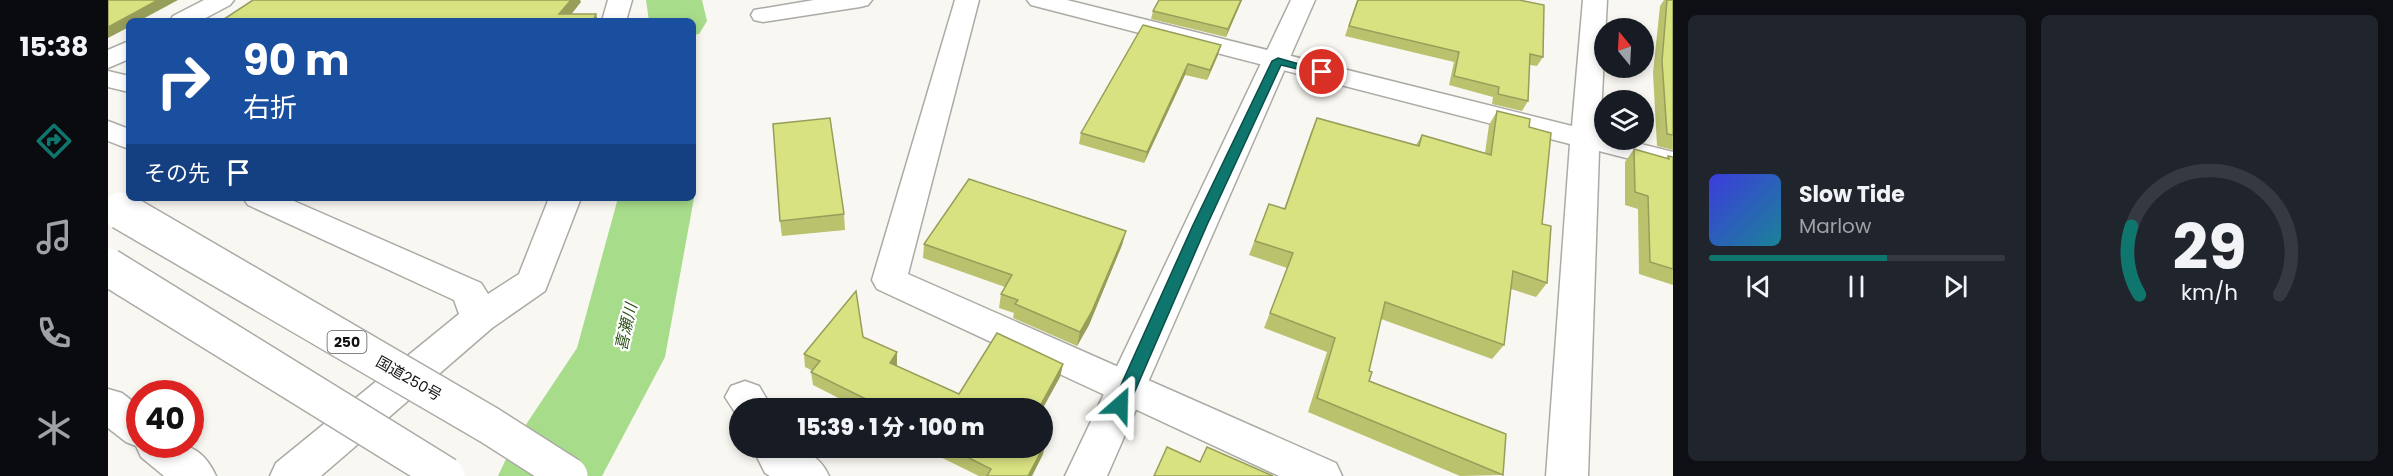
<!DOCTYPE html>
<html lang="ja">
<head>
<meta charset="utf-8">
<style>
  body { margin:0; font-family:Poppins,"Noto Sans JP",sans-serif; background:#20242c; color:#f1f3f6; height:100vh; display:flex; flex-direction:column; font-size:22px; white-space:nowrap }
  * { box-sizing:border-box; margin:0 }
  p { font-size:20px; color:#9ea1a6 }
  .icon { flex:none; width:33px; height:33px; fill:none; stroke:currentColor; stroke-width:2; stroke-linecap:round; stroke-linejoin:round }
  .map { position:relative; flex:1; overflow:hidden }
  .sheet { display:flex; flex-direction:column; gap:15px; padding:15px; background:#0d0f14; width:720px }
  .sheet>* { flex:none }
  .guide { position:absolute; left:18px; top:18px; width:570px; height:183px; border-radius:9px; box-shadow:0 3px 9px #0003; background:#1a4fa0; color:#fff; overflow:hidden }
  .needle { width:39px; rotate:342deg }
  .controls { position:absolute; left:1486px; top:18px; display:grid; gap:12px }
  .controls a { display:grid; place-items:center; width:60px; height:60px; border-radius:50%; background:#171b24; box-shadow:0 3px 9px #0003; font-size:30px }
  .speed { position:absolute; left:18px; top:380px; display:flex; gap:12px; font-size:30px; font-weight:700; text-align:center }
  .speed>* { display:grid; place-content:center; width:78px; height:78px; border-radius:50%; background:#171b24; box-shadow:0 3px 9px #0003; line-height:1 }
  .speed .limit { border:9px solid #d22; background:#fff; color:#111 }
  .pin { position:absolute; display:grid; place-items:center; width:51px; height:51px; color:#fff; margin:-26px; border:3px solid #fff; border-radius:50%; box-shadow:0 2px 6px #0007 }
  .me { position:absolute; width:66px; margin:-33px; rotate:25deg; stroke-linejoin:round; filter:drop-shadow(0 0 4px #0008) }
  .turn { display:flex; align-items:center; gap:21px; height:126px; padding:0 18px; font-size:27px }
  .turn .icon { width:78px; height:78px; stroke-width:2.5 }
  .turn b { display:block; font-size:42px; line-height:51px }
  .then { display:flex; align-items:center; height:57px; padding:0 18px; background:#0003; gap:12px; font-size:22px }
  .sheet .card { flex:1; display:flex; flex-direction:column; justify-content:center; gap:9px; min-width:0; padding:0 21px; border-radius:9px; background:#20242c }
  .sheet .dial { align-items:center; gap:0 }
  .dial svg { height:156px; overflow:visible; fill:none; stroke:#363941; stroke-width:7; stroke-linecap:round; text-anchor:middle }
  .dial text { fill:#f1f3f6; stroke:none }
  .song { display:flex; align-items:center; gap:18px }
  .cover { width:72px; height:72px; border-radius:9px; background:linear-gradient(135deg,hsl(240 70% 55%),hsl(190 70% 35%)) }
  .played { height:6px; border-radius:3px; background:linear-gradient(90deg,#0f766e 60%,#363941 60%) }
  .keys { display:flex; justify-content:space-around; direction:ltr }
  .sheet .tiles { flex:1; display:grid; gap:15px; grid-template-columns:repeat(2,1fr) }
  .trip { position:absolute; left:621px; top:398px; width:324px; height:60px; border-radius:30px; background:#171b24; box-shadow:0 3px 9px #0003; font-weight:800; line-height:60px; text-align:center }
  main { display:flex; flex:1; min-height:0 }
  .tab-bar { display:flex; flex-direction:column; width:108px; justify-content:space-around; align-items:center; background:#090b0e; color:#9ea1a6 }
  .tab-bar .icon { width:42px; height:42px }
  .tab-bar .on { color:#0f766e }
  .tab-bar b { font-size:27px; color:#f1f3f6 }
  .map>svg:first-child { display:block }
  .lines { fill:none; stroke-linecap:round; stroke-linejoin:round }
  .river { fill:#a7dc8a; fill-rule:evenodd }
  .minor-casing { stroke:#acaaa5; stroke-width:3 }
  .tertiary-casing { stroke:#acaaa5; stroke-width:3 }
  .minor { fill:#fff; fill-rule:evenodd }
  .tertiary { fill:#fff; fill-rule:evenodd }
  .trunk-bridge-casing { stroke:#acaaa5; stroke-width:40; stroke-linecap:butt }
  .trunk-bridge { stroke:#fff; stroke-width:37 }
  .wall { fill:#bac26e }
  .shaded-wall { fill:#979e5a }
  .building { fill:#d8e280; stroke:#979e5a; stroke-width:1.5 }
  .route { fill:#0f766e; stroke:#0a4d48; stroke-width:1.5 }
  .labels { text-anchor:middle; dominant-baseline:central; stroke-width:4.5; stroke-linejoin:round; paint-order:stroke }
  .shield { fill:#fff; stroke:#5a5a58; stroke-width:1.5 }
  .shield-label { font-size:14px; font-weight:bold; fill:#131311 }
  .street-label { font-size:15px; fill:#131311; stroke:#fff }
  .water-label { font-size:16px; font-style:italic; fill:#31531c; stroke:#fff }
</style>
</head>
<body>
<main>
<nav class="tab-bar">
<b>15:38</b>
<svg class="icon on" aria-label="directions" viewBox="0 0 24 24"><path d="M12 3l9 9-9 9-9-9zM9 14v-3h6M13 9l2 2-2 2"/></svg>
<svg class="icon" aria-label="music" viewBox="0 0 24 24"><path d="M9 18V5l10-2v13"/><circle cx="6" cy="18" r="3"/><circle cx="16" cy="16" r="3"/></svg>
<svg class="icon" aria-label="phone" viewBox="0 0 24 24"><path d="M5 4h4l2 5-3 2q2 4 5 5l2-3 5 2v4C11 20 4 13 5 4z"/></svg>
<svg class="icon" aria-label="climate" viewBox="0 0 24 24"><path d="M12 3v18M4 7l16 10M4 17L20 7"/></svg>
</nav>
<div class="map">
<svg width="1565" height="476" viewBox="0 0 1565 476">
  <rect width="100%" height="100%" fill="#f9f7f1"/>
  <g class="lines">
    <g class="river">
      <polygon points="538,0 594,0 599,21 591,34 585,35 585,21 541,21"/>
      <polygon points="585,197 586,198 557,357 494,476 390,476 405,444 469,348 510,198"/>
    </g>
    <g class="minor-casing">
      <g id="minor">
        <polygon points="96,0 126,0 122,5 92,21 62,21 65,16"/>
        <polygon points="500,0 524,0 518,21 494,21"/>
        <polygon points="706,0 764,0 760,5 752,7 655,22 646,20 643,15 646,10"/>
        <polygon points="847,0 871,0 800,274 1228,463 1234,476 1171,476 769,289 764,280"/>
        <polygon points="919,0 959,0 1464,126 1475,0 1499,0 1492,133 1497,135 1497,140 1517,140 1565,152 1565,170 1491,151 1480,476 1438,476 1462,144 923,5"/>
        <polygon points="21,41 21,59 0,68 0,50"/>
        <polygon points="0,71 21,76 21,92 0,87"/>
        <polygon points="0,121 21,129 21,149 0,141"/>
        <polygon points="135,198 179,198 373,283 380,294 411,274 441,198 473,198 437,291 384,328 213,476 162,476 168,463 351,314 346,300 140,205"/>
        <polygon points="637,381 651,386 664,408 632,408 632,420 617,397 623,386"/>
        <path d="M0 389 14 393 32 407V444C67 444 91 438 108 476H56L33 457 28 446 18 442 0 428Z"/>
        <path d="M644 447C675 447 706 443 721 476H662L657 473Z"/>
      </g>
    </g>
    <g class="tertiary-casing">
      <polygon id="tertiary" points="1183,0 1207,0 999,476 957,476"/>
    </g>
    <use href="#minor" class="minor"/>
    <use href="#tertiary" class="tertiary"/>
    <g class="trunk-bridge-casing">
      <g id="trunk-bridge">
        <polyline points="14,211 381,425 461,476"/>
        <polyline points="0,267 338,476"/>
      </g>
    </g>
    <use href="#trunk-bridge" class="trunk-bridge"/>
  </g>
  <g class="wall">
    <polygon points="1051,0 1134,0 1118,37 1043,19 1045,11"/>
    <polygon points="1249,0 1411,0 1435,57 1429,66 1422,65 1420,101 1414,111 1384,104 1385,97 1341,85 1346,62 1237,36"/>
    <polygon points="1556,0 1565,0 1565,150 1549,146 1545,73 1552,6"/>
    <polygon points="1035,25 1113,45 1110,55 1099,80 1077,75 1036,163 971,144 973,133"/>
    <polygon points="1389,111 1421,127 1434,224 1439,283 1428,297 1403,289 1396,345 1384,359 1273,319 1261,371 1261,381 1395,475 1352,476 1200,412 1219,352 1156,328 1179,268 1141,255 1155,219 1176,209 1203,132 1209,118 1308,145 1314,135 1377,153 1381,125"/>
    <polygon points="1526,149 1559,158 1560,156 1565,157 1565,285 1531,274 1530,209 1517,205 1517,162"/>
    <polygon points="736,214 737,230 674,236 672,221"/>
    <polygon points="1018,231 1014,245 981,325 969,346 905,318 906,313 891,308 893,294 897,287 815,258 816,244"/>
    <polygon points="755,337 789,366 851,394 955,364 952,377 934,408 750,408 705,385 703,372 705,371 697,367 696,354"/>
    <polygon points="812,447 934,447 935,454 924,476 871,476"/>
  </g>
  <g class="shaded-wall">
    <polygon points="50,0 70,0 31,21 21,21 21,27 0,38 0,27"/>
    <polygon points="463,0 472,0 473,2 458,21 451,14"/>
    <polygon points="1133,0 1134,0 1118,37 1120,29"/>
    <polygon points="488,14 490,21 485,21"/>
    <polygon points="1113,45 1110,55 1099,80 1102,70"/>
    <polygon points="1080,64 1077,75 1036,163 1039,152"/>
    <polygon points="1018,231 1014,245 981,325 969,346 972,332"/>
    <polygon points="789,352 789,366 782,363"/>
    <polygon points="955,364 952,377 934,410 934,408 931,408"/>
    <polygon points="938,442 935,454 924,476 920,476"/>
  </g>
  <g class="building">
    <polygon points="0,0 50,0 0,27"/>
    <polygon points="145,0 463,0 451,14 488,14 485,21 113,21"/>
    <polygon points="1051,0 1133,0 1120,29 1045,11"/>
    <polygon points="1250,0 1411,0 1436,5 1435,57 1422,54 1420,101 1390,94 1391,87 1346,76 1351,52 1241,26"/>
    <polygon points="1559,0 1565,0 1565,135 1559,134 1554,61"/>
    <polygon points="1035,25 1113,45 1102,70 1080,64 1039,152 973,133"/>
    <polygon points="1389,111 1422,119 1421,127 1443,133 1434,224 1443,226 1439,283 1405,271 1396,345 1277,302 1261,371 1264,372 1261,381 1398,434 1395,475 1209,398 1227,338 1162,313 1185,253 1147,241 1161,204 1177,209 1209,118 1311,146 1314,135 1383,155"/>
    <polygon points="722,118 736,214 672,221 665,124"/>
    <polygon points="1526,149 1561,159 1560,156 1565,157 1565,269 1542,262 1540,196 1527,192"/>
    <polygon points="861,179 1018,231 984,311 972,332 907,304 910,300 893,294 904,275 816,244"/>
    <polygon points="748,291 755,337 789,352 782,363 851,394 889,333 955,364 931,408 776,408 703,372 712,361 696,354"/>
    <polygon points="934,440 938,442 920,476 879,476 883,469 839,447 934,447"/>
    <polygon points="1059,447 1092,462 1099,447 1165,476 1046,476"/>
  </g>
  <polygon class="route" points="1170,58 1219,72 1214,75 1173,65 1099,225 1021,405 1018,410 1012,412 1007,410 1004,405 1085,225 1164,61"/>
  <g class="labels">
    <rect class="shield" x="219.5" y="331" width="39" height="22" rx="4.5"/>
    <g class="shield-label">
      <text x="239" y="342">250</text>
    </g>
    <g class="street-label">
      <text transform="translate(301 378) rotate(30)">国道250号</text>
    </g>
    <g class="water-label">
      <text transform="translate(518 327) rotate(-77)">喜瀬川</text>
    </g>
  </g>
</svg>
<div class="controls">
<a><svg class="needle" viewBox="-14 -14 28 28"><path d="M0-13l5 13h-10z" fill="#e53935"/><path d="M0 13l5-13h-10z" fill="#9ea1a6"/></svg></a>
<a><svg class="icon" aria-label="layers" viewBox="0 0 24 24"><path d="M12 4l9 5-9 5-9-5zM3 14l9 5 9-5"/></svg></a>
</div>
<div class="speed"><div class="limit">40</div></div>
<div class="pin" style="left:1214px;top:72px;background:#d93025"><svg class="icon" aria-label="arrive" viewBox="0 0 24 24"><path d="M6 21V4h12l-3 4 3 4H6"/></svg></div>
<svg class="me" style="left:1012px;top:405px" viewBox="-20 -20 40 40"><path d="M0-17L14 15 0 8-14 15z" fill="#0f766e" stroke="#fff" stroke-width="4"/></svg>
<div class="trip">15:39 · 1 分 · 100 m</div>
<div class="guide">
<div class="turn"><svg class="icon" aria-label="right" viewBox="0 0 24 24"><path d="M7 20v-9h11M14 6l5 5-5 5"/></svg><div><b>90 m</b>右折</div></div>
<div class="then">その先<svg class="icon" aria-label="arrive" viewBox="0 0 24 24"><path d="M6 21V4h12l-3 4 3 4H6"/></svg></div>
</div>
</div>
<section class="sheet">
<div class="tiles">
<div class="card">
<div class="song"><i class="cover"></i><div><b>Slow Tide</b><p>Marlow</p></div></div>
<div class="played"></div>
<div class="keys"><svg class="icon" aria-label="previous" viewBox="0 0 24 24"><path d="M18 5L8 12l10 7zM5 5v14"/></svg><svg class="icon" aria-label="pause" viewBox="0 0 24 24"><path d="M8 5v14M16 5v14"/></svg><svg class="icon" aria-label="next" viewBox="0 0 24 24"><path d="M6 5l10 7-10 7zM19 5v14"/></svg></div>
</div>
<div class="card dial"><svg viewBox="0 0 100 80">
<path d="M14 69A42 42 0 1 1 86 69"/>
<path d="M14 69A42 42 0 0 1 10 34" stroke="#0f766e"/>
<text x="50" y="56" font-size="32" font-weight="700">29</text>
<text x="50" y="72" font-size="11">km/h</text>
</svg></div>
</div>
</section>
</main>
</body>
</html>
